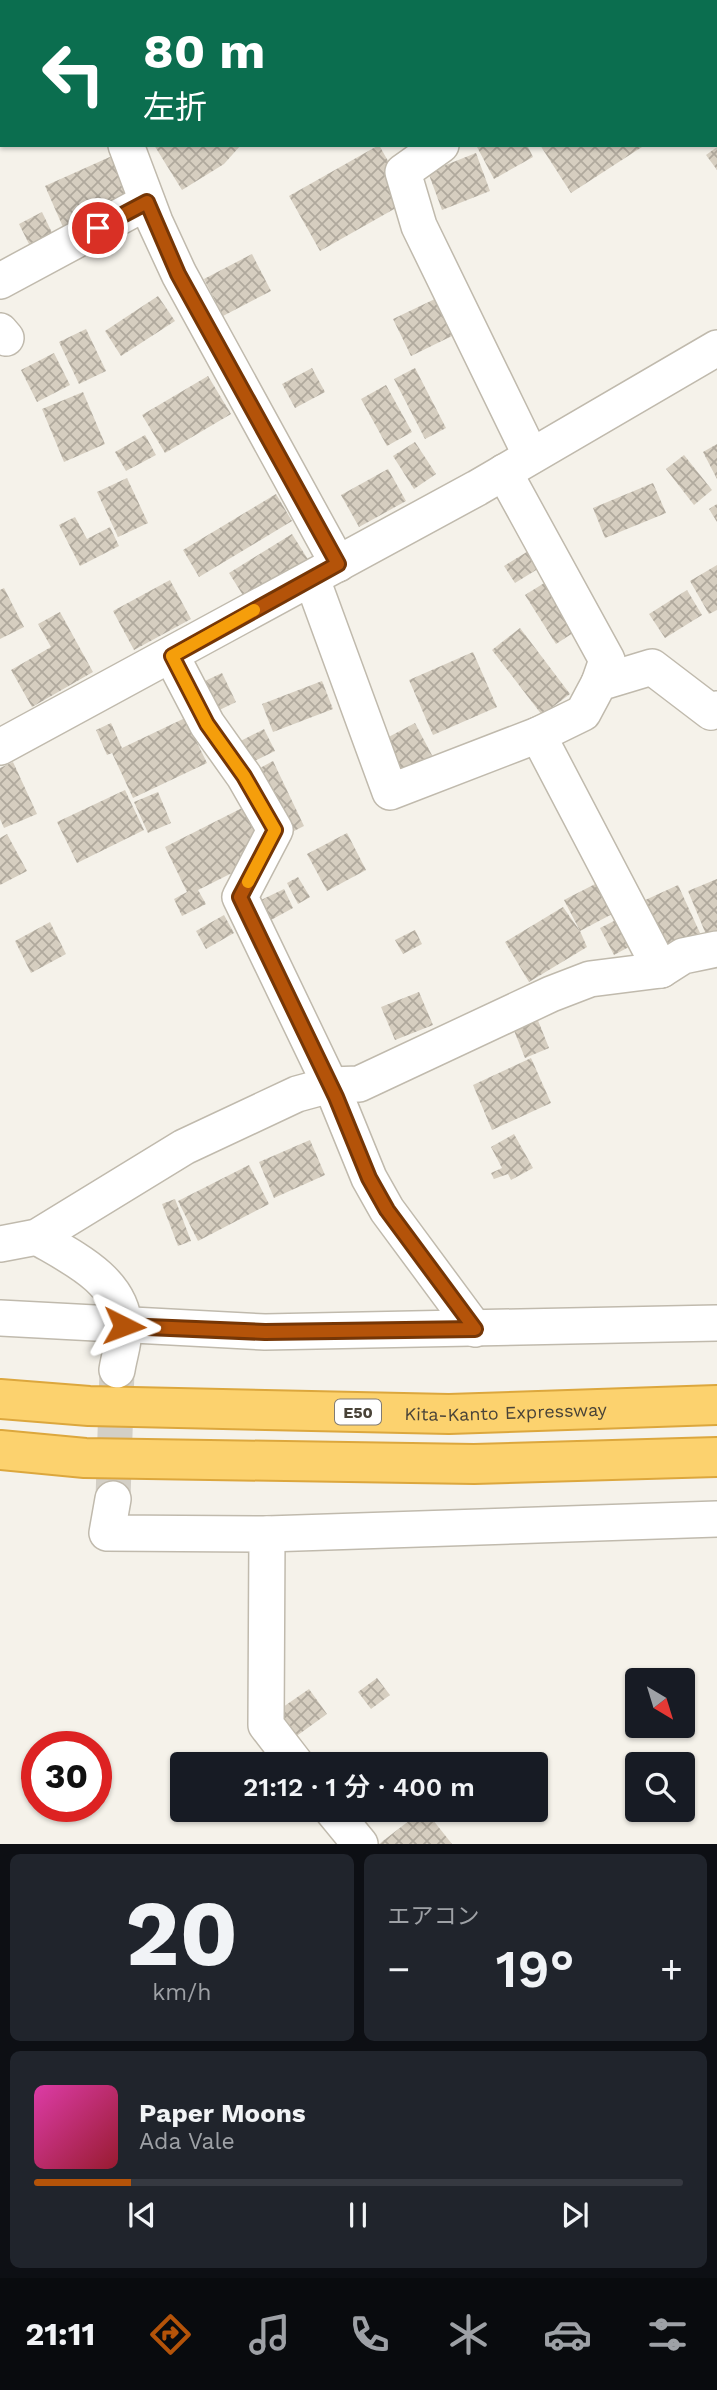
<!DOCTYPE html>
<html lang="ja">
<head>
<meta charset="utf-8">
<style>
  body { margin:0; font-family:"Work Sans","Noto Sans JP",sans-serif; background:#20242c; color:#f1f3f6; height:100vh; display:flex; flex-direction:column; font-size:26px; white-space:nowrap }
  * { box-sizing:border-box; margin:0 }
  p { font-size:23px; color:#9ea1a6 }
  .icon { flex:none; width:38px; height:38px; fill:none; stroke:currentColor; stroke-width:2; stroke-linecap:round; stroke-linejoin:round }
  .map { position:relative; height:1844px; overflow:hidden }
  .side { display:flex; flex-direction:column; gap:10px; padding:10px; background:#0d0f14; flex:1 }
  .side>* { flex:none }
  .guide { position:absolute; left:0px; top:0px; width:718px; height:147px; box-shadow:0 2px 5px #0004; background:#0b6e4f; color:#fff; overflow:hidden }
  .needle { width:46px; rotate:142deg }
  .tools { position:absolute; left:625px; top:1668px; display:grid; gap:14px }
  .tools a { display:grid; place-items:center; width:70px; height:70px; border-radius:7px; background:#171b24; box-shadow:0 2px 5px #0004; font-size:35px }
  .speed { position:absolute; left:21px; top:1731px; display:flex; gap:14px; font-size:35px; font-weight:700; text-align:center }
  .speed>* { display:grid; place-content:center; width:91px; height:91px; border-radius:50%; background:#171b24; box-shadow:0 2px 5px #0004; line-height:1 }
  .speed .limit { border:10px solid #d22; background:#fff; color:#111 }
  .pin { position:absolute; display:grid; place-items:center; width:60px; height:60px; color:#fff; margin:-30px; border:4px solid #fff; border-radius:50%; box-shadow:0 2px 7px #0007 }
  .me { position:absolute; width:77px; margin:-38px; rotate:93deg; stroke-linejoin:round; filter:drop-shadow(0 0 5px #0008) }
  .turn { display:flex; align-items:center; gap:24px; height:147px; padding:0 28px; font-size:32px }
  .turn .icon { width:91px; height:91px; stroke-width:2.5 }
  .turn b { display:block; font-size:49px; line-height:60px }
  .big { font-size:52px; font-weight:600; line-height:1.1 }
  .side .widget { flex:1; display:flex; flex-direction:column; justify-content:center; gap:10px; min-width:0; padding:0 24px; border-radius:10px; background:#20242c }
  .side .dial { align-items:center; gap:0 }
  .dial b { font-size:91px; line-height:1 }
  .song { display:flex; align-items:center; gap:21px }
  .cover { width:84px; height:84px; border-radius:10px; background:linear-gradient(135deg,hsl(320 70% 55%),hsl(350 70% 35%)) }
  .played { height:7px; border-radius:4px; background:linear-gradient(90deg,#b45309 15%,#363941 15%) }
  .keys { display:flex; justify-content:space-around; direction:ltr }
  .heat { display:flex; justify-content:space-between; align-items:center; font-size:38px; direction:ltr }
  .side .tiles { flex:1; display:grid; gap:10px; grid-template-columns:1fr 1fr }
  .widget:last-child { grid-column:span 2 }
  .trip { position:absolute; left:170px; top:1752px; width:378px; height:70px; border-radius:7px; background:#171b24; box-shadow:0 2px 5px #0004; font-weight:600; line-height:70px; text-align:center }
  .tabs { display:flex; height:112px; justify-content:space-around; align-items:center; background:#090b0e; color:#9ea1a6 }
  .tabs .icon { width:49px; height:49px }
  .tabs .on { color:#b45309 }
  .tabs b { font-size:32px; color:#f1f3f6 }
  .map>svg:first-child { display:block }
  .building { fill:url(#building-cross-hatch) }
  .lines { fill:none; stroke-linecap:round; stroke-linejoin:round }
  .minor-tunnel { stroke:#d3cfc6; stroke-width:35; stroke-dasharray:35 18; stroke-linecap:butt }
  .minor-casing { stroke:#c0baad; stroke-width:38 }
  .highway-casing { stroke:#dca73d; stroke-width:42 }
  .minor { stroke:#fff; stroke-width:35 }
  .highway { stroke:#fcd26e; stroke-width:38 }
  .route-casing { stroke:#753606; stroke-width:18 }
  .route { stroke:#b45309; stroke-width:12 }
  .slow { stroke:#f59e0b; stroke-width:12 }
  .labels { text-anchor:middle; dominant-baseline:central; stroke-width:6; stroke-linejoin:round; paint-order:stroke }
  .shield { fill:#fff; stroke:#807b74; stroke-width:2 }
  .shield-label { font-size:16px; font-weight:bold; fill:#494338 }
  .street-label { font-size:18px; fill:#494338; stroke:#fff }
</style>
</head>
<body>
<div class="map">
<svg width="717" height="1844" viewBox="0 0 717 1844">
  <defs>
    <pattern id="building-cross-hatch" width="8" height="8" patternUnits="userSpaceOnUse" patternTransform="scale(1.75)"><rect width="8" height="8" fill="#d6cec0"/><path d="M0 0l8 8M0 8l8-8" fill="none" stroke="#b0a99d"/></pattern>
  </defs>
  <rect width="100%" height="100%" fill="#f5f2ea"/>
  <g class="building">
    <polygon points="154,145 241,145 224,164 182,190"/>
    <polygon points="379,145 410,200 320,251 289,196"/>
    <polygon points="479,145 527,145 533,157 494,179 477,147"/>
    <polygon points="540,145 645,145 571,193"/>
    <polygon points="717,147 717,170 706,155"/>
    <polygon points="476,153 490,191 442,210 428,172"/>
    <polygon points="112,156 133,204 66,234 45,186"/>
    <polygon points="42,212 57,243 34,254 19,224"/>
    <polygon points="252,254 271,291 223,316 204,279"/>
    <polygon points="158,296 175,321 121,356 105,331"/>
    <polygon points="437,298 454,335 411,356 393,319"/>
    <polygon points="86,329 106,371 79,384 59,342"/>
    <polygon points="54,353 70,385 37,402 21,370"/>
    <polygon points="312,368 325,392 295,408 282,384"/>
    <polygon points="415,368 446,428 425,439 394,379"/>
    <polygon points="208,376 231,414 165,453 142,415"/>
    <polygon points="386,385 412,432 387,446 361,399"/>
    <polygon points="83,392 105,444 64,462 42,409"/>
    <polygon points="145,435 156,455 126,471 115,452"/>
    <polygon points="415,442 436,474 414,489 393,456"/>
    <polygon points="717,444 717,479 703,452"/>
    <polygon points="684,455 712,490 694,505 666,469"/>
    <polygon points="388,469 406,501 359,527 341,495"/>
    <polygon points="127,478 148,523 118,537 97,492"/>
    <polygon points="653,483 666,513 605,538 593,508"/>
    <polygon points="276,494 292,521 199,577 183,550"/>
    <polygon points="717,504 717,522 709,509"/>
    <polygon points="75,517 87,539 110,527 119,546 80,566 59,525"/>
    <polygon points="292,534 309,561 246,600 229,573"/>
    <polygon points="530,550 541,567 515,583 504,566"/>
    <polygon points="717,565 717,610 709,614 690,581"/>
    <polygon points="170,580 191,619 134,650 113,611"/>
    <polygon points="549,580 579,629 556,644 525,595"/>
    <polygon points="4,588 24,627 0,639 0,590"/>
    <polygon points="687,590 702,615 665,638 649,614"/>
    <polygon points="60,612 93,672 32,707 11,670 51,647 38,624"/>
    <polygon points="520,628 570,694 542,715 492,650"/>
    <polygon points="473,652 497,707 433,735 409,680"/>
    <polygon points="222,673 236,702 205,717 192,687"/>
    <polygon points="322,681 333,709 273,732 262,704"/>
    <polygon points="185,718 207,763 133,798 112,753 107,755 96,730 111,723 122,748"/>
    <polygon points="415,723 434,759 400,776 381,741"/>
    <polygon points="264,729 275,751 242,767 231,746"/>
    <polygon points="273,761 304,826 278,839 247,775"/>
    <polygon points="13,762 37,814 4,828 0,819 0,768"/>
    <polygon points="125,790 144,830 77,863 57,822"/>
    <polygon points="158,792 171,823 148,833 134,802"/>
    <polygon points="244,807 268,855 198,890 206,904 182,916 174,899 187,892 165,847"/>
    <polygon points="347,833 366,870 327,891 307,854"/>
    <polygon points="7,834 27,871 0,885 0,838"/>
    <polygon points="298,877 310,897 298,904 287,883"/>
    <polygon points="717,879 717,941 710,944 688,891"/>
    <polygon points="599,882 616,912 580,931 564,900"/>
    <polygon points="678,885 700,933 663,950 641,902"/>
    <polygon points="284,889 293,908 271,920 261,900"/>
    <polygon points="563,907 580,931 587,947 529,982 505,942"/>
    <polygon points="224,915 234,933 206,949 196,931"/>
    <polygon points="624,916 638,942 614,955 600,928"/>
    <polygon points="50,922 66,954 31,973 15,941"/>
    <polygon points="415,930 422,944 403,954 395,940"/>
    <polygon points="419,992 433,1025 395,1040 381,1007"/>
    <polygon points="537,1018 549,1048 525,1058 513,1028"/>
    <polygon points="531,1058 551,1103 492,1130 473,1085"/>
    <polygon points="514,1134 533,1168 511,1180 508,1174 494,1179 491,1173 502,1168 491,1147"/>
    <polygon points="310,1140 325,1175 274,1198 259,1162"/>
    <polygon points="249,1165 269,1204 198,1241 178,1201"/>
    <polygon points="175,1199 191,1241 178,1246 162,1204"/>
    <polygon points="377,1678 390,1695 371,1709 358,1692"/>
    <polygon points="309,1689 327,1714 291,1740 273,1714"/>
    <polygon points="423,1810 425,1810 452,1844 379,1844"/>
  </g>
  <g class="lines">
    <polyline class="minor-tunnel" points="113,1499 117,1370"/>
    <g class="minor-casing">
      <g id="minor">
        <polyline points="66,0 67,2"/>
        <polyline points="583,2 585,0"/>
        <polyline points="126,145 155,222 179,274 338,564"/>
        <polyline points="441,145 403,172 419,226 531,456"/>
        <polyline points="0,281 147,202"/>
        <polyline points="0,331 6,338"/>
        <polyline points="504,472 607,660 599,683"/>
        <polyline points="312,579 390,792 543,733"/>
        <polyline points="171,655 207,724 244,776 275,830 240,897 336,1097 369,1178 387,1210 475,1329"/>
        <polyline points="0,747 477,488 717,348"/>
        <polyline points="661,970 538,735 583,713 599,683 652,667 711,712 717,709"/>
        <path d="M37 1237C71 1257 122 1280 124 1326 125 1340 119 1356 117 1370"/>
        <polyline points="0,1244 37,1237 184,1147 297,1094 330,1085 359,1084 551,994 590,979 661,970 683,956 717,949"/>
        <polyline points="0,1318 265,1332 717,1323"/>
        <polyline points="113,1499 107,1533 267,1534 266,1725 296,1764"/>
        <polyline points="267,1534 717,1519"/>
        <polyline points="332,1810 360,1844"/>
      </g>
    </g>
    <g class="highway-casing">
      <g id="highway">
        <path id="s1" d="M0 1399 89 1406 449 1414 717 1405"/>
        <polyline points="0,1450 85,1458 474,1464 717,1457"/>
      </g>
    </g>
    <use href="#minor" class="minor"/>
    <use href="#highway" class="highway"/>
  </g>
  <g class="lines">
    <g class="route-casing">
      <polyline id="route" points="98,228 147,202 178,274 338,564 172,656 207,724 244,776 275,830 240,897 336,1097 369,1178 387,1210 475,1329 265,1332 124,1326"/>
    </g>
    <use href="#route" class="route"/>
    <polyline class="slow" points="248,882 275,830 244,776 207,724 172,656 254,610"/>
  </g>
  <g class="labels">
    <rect class="shield" x="335" y="1399.5" width="46" height="25" rx="5"/>
    <g class="shield-label">
      <text x="358" y="1412">E50</text>
    </g>
    <g class="street-label">
      <text stroke="none"><textPath href="#s1" startOffset="506">Kita-Kanto Expressway</textPath></text>
    </g>
  </g>
</svg>
<div class="tools">
<a><svg class="needle" viewBox="-14 -14 28 28"><path d="M0-13l5 13h-10z" fill="#e53935"/><path d="M0 13l5-13h-10z" fill="#9ea1a6"/></svg></a>
<a><svg class="icon" aria-label="search" viewBox="0 0 24 24"><circle cx="10" cy="10" r="6"/><path d="M15 15l6 6"/></svg></a>
</div>
<div class="speed"><div class="limit">30</div></div>
<div class="pin" style="left:98px;top:228px;background:#d93025"><svg class="icon" aria-label="arrive" viewBox="0 0 24 24"><path d="M6 21V4h12l-3 4 3 4H6"/></svg></div>
<svg class="me" style="left:124px;top:1326px" viewBox="-20 -20 40 40"><path d="M0-17L14 15 0 8-14 15z" fill="#b45309" stroke="#fff" stroke-width="4"/></svg>
<div class="trip">21:12 · 1 分 · 400 m</div>
<div class="guide">
<div class="turn"><svg class="icon" aria-label="left" viewBox="0 0 24 24"><path d="M17 20v-9H6M10 6l-5 5 5 5"/></svg><div><b>80 m</b>左折</div></div>
</div>
</div>
<section class="side">
<div class="tiles">
<div class="widget dial"><b>20</b><p>km/h</p></div>
<div class="widget"><p>エアコン</p>
<div class="heat"><a>−</a><b class="big">19°</b><a>+</a></div>
</div>
<div class="widget">
<div class="song"><i class="cover"></i><div><b>Paper Moons</b><p>Ada Vale</p></div></div>
<div class="played"></div>
<div class="keys"><svg class="icon" aria-label="previous" viewBox="0 0 24 24"><path d="M18 5L8 12l10 7zM5 5v14"/></svg><svg class="icon" aria-label="pause" viewBox="0 0 24 24"><path d="M8 5v14M16 5v14"/></svg><svg class="icon" aria-label="next" viewBox="0 0 24 24"><path d="M6 5l10 7-10 7zM19 5v14"/></svg></div>
</div>
</div>
</section>
<nav class="tabs">
<b>21:11</b>
<svg class="icon on" aria-label="directions" viewBox="0 0 24 24"><path d="M12 3l9 9-9 9-9-9zM9 14v-3h6M13 9l2 2-2 2"/></svg>
<svg class="icon" aria-label="music" viewBox="0 0 24 24"><path d="M9 18V5l10-2v13"/><circle cx="6" cy="18" r="3"/><circle cx="16" cy="16" r="3"/></svg>
<svg class="icon" aria-label="phone" viewBox="0 0 24 24"><path d="M5 4h4l2 5-3 2q2 4 5 5l2-3 5 2v4C11 20 4 13 5 4z"/></svg>
<svg class="icon" aria-label="climate" viewBox="0 0 24 24"><path d="M12 3v18M4 7l16 10M4 17L20 7"/></svg>
<svg class="icon" aria-label="car" viewBox="0 0 24 24"><path d="M5 17H2v-5l4-1 3-4h7l3 4 3 1v5h-3M9 17h6M6 11h13"/><circle cx="7" cy="17" r="2"/><circle cx="17" cy="17" r="2"/></svg>
<svg class="icon" aria-label="filters" viewBox="0 0 24 24"><path d="M4 7h16M4 17h16"/><circle cx="9" cy="7" r="2"/><circle cx="15" cy="17" r="2"/></svg>
</nav>
</body>
</html>
